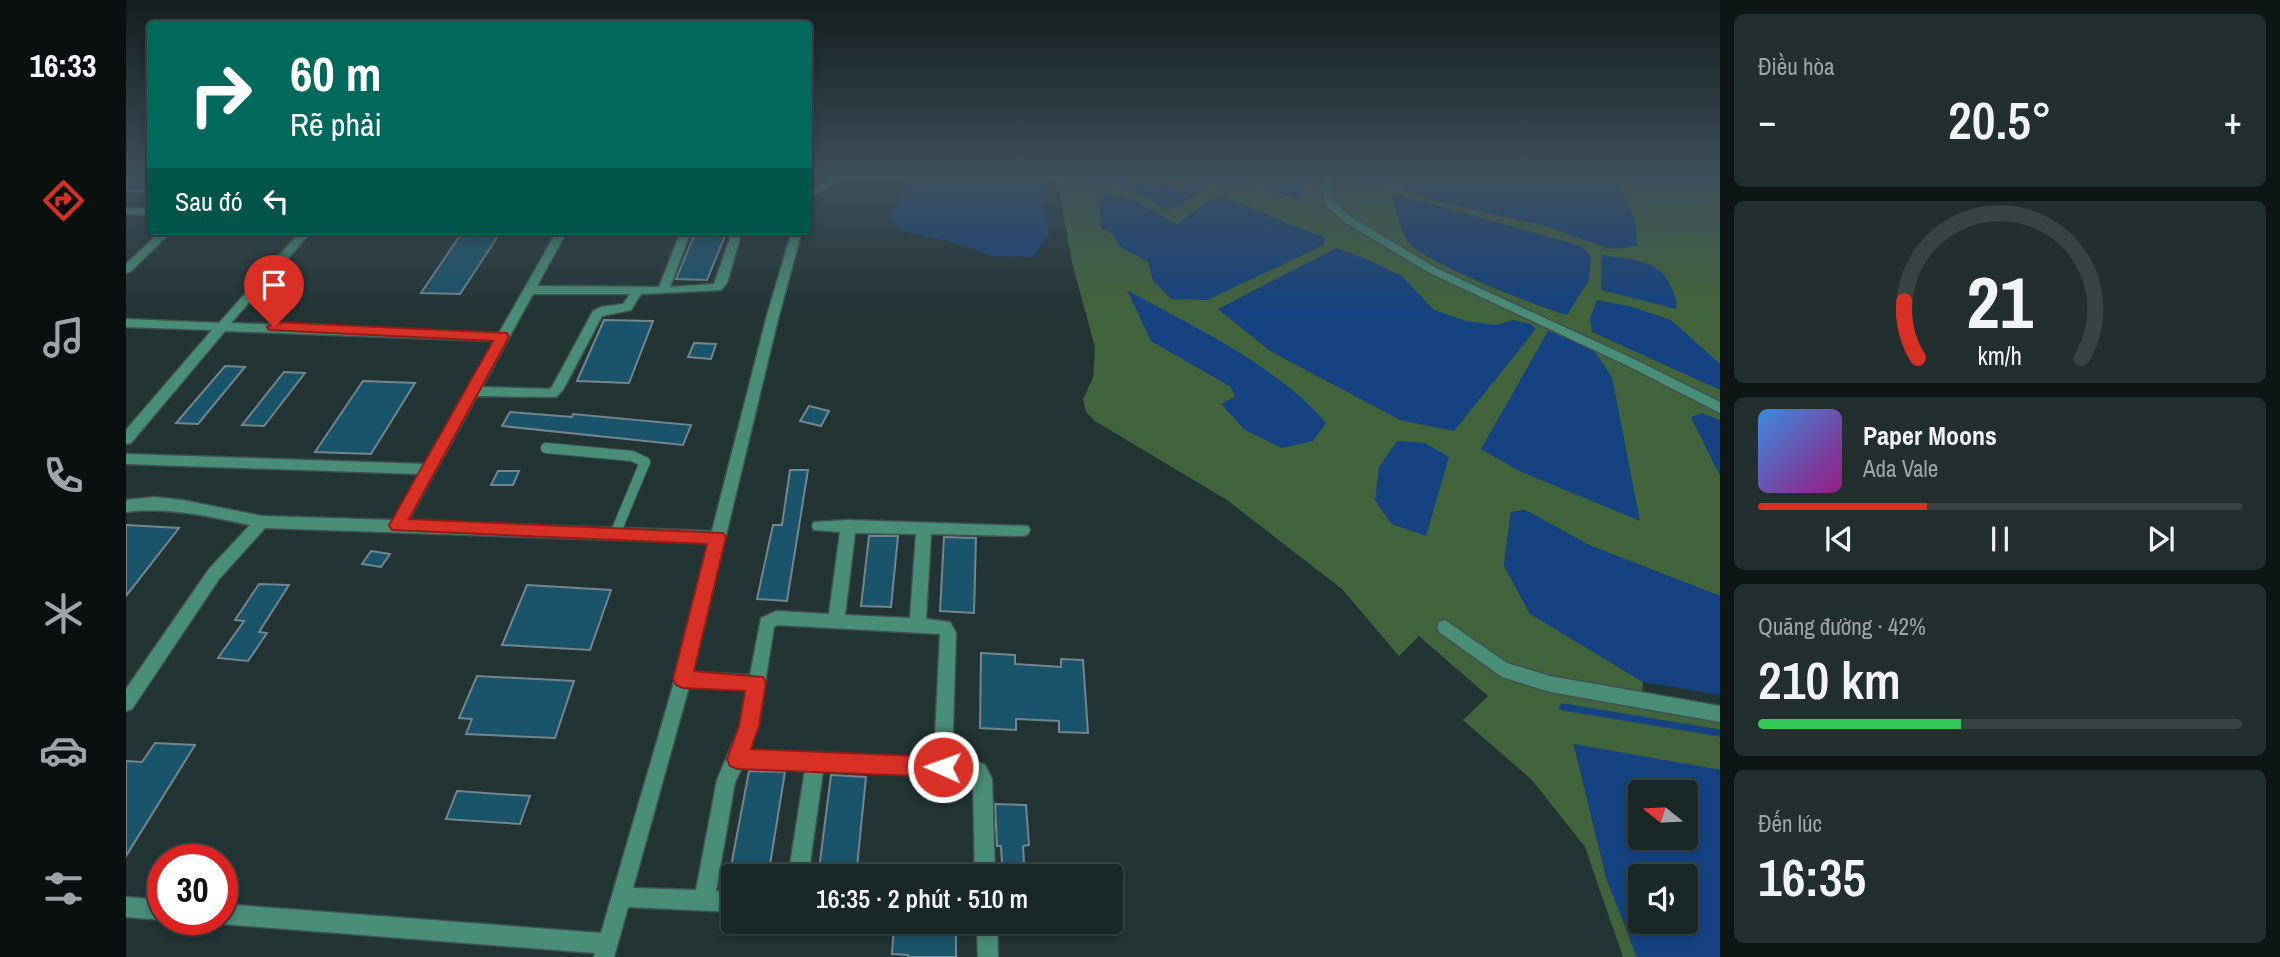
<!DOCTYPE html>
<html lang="vi">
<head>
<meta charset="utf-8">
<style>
  body { margin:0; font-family:"Archivo Narrow",sans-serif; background:#232f2f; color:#f1f3f6; height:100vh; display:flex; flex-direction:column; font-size:26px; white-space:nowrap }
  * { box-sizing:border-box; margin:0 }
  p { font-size:23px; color:#9fa5a7 }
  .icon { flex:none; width:38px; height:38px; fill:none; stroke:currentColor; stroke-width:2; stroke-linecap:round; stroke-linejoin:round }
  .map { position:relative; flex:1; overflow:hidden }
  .details { display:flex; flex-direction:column; gap:14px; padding:14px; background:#0e1515; width:560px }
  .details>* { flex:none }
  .banner { position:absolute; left:21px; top:21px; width:665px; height:214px; border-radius:7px; box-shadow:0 4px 10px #0003,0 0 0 2px #384444; background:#00695c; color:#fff; overflow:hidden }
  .needle { width:46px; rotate:288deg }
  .tools { position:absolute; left:1502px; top:780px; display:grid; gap:14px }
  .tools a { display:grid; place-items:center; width:70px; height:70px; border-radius:7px; background:#1a2727; box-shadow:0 4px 10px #0003,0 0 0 2px #384444; font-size:35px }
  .speed { position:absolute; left:21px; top:844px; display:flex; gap:14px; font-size:35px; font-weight:700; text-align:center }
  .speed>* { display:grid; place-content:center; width:91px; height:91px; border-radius:50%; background:#1a2727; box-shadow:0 4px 10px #0003,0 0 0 2px #384444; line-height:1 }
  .speed .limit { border:10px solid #d22; background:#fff; color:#111 }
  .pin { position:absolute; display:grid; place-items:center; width:60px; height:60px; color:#fff; margin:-72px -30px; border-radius:50% 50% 50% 0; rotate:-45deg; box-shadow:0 0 7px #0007 }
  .pin .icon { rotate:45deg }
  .me { position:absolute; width:77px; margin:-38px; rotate:272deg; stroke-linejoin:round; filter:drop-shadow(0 0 5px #0008) }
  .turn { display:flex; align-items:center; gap:24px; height:147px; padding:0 28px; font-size:32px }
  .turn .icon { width:91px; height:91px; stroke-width:2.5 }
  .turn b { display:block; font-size:49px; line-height:60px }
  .then { display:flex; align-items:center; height:66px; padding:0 28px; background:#0003; gap:14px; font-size:26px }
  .big { font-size:52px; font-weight:600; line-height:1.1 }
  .details .tile { flex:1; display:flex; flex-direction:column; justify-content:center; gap:10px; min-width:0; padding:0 24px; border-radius:10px; background:#232f2f }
  .details .dial { align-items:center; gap:0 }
  .dial svg { height:182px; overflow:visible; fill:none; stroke:#384444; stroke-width:7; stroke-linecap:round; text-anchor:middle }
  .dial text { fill:#f1f3f6; stroke:none }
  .song { display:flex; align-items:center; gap:21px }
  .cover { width:84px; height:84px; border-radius:10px; background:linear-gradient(135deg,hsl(210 70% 55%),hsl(310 70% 35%)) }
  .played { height:7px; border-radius:4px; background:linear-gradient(90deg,#d93025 35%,#384444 35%) }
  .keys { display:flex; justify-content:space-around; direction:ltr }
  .heat { display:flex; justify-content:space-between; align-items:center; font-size:38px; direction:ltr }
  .charge { height:10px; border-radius:5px; background:linear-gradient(90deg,#34c759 42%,#384444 0) }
  .trip { position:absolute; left:595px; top:864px; width:402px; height:70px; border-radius:7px; background:#1a2727; box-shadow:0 4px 10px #0003,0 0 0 2px #384444; font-weight:600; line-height:70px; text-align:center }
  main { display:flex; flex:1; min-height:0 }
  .dock { display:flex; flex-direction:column; width:126px; justify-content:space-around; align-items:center; background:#0a1010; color:#9fa5a7 }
  .dock .icon { width:49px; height:49px }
  .dock .on { color:#d93025 }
  .dock b { font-size:32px; color:#f1f3f6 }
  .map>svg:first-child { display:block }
  .green { fill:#42643c }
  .water { fill:#154280; fill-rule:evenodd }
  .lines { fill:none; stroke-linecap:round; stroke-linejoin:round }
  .stream { stroke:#154280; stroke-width:7 }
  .building { fill:#1a546b; stroke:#74858d; stroke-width:2 }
  .service-casing { stroke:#415252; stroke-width:12 }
  .minor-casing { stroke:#415252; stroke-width:3 }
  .service { stroke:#498e77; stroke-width:10 }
  .minor { fill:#498e77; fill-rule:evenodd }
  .route { fill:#d93025; stroke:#8d1f18; stroke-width:2 }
</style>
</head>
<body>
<main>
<nav class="dock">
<b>16:33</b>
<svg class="icon on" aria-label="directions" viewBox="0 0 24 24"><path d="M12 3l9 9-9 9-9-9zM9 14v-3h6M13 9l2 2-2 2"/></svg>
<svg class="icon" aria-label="music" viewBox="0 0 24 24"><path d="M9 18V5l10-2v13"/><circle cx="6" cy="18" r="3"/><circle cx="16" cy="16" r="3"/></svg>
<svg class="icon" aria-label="phone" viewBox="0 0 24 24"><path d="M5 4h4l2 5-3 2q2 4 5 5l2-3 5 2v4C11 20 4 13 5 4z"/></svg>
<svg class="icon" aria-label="climate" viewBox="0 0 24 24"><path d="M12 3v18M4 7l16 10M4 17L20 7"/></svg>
<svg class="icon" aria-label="car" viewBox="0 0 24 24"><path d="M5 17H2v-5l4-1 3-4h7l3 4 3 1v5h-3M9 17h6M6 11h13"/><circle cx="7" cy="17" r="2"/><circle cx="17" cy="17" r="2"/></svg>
<svg class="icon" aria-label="filters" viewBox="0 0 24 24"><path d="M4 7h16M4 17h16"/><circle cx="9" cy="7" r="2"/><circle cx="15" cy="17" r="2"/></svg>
</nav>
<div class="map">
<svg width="1594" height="957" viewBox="0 0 1594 957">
  <rect width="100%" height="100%" fill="#223434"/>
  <g class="green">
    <polygon points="931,177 1199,177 1195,189 1201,205 1256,241 1594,412 1594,596 1465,546 1399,510 1385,512 1378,566 1404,613 1517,682 1516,694 1594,721 1594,770 1448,745 1480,877 1511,957 1497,957 1459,847 1406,780 1337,720 1362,696 1293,636 1273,656 1216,589 1101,500 969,421 960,412 957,399 967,378 969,347 946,263"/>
    <polygon points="1208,177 1594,177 1594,405 1507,360 1308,268 1227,220 1209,204 1204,191"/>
  </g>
  <g class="water">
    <polygon points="789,177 917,177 923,234 907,257 866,256 827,242 775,231 763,217"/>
    <polygon points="1023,177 1049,190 1058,189 1055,177 1081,177 1086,184 1049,208 1037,210 1022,197 993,187 995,181 1015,186"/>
    <polygon points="1129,177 1186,177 1172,199 1131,187 1133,179"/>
    <polygon points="1243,177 1490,177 1509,221 1512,246 1484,249 1416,225 1308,201"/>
    <path d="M978 193 1008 200 1050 224 1090 196C1128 206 1161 226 1199 237L1198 245 1081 300 1045 299 1027 280 1022 262 993 246 986 233 975 228 973 206Z"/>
    <path d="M1266 193 1455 246 1465 256 1463 280 1441 315C1412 307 1303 264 1284 244 1274 233 1270 208 1266 193Z"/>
    <polygon points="1210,248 1238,258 1276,276 1308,310 1340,321 1370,325 1387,320 1404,324 1410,329 1328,431 1274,420 1144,351 1092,309"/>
    <path d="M1476 255C1502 260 1535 258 1545 287 1548 294 1552 301 1550 309L1475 290Z"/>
    <path d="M1001 290C1066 326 1152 366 1200 423L1187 441 1156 448 1119 430 1095 404 1109 397 1105 387 1025 341Z"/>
    <polygon points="1471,300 1503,306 1545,320 1594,364 1594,390 1466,332 1464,318"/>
    <polygon points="1422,331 1467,349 1486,377 1514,521 1393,471 1355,449"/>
    <polygon points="1576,413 1594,420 1594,476 1565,417"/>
    <polygon points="1271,441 1299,443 1323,457 1300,536 1265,524 1249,500 1253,467"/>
    <polygon points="1399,510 1465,546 1594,596 1594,695 1517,682 1404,614 1378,566 1385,512"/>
    <path d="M1448 744 1594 770V957H1511L1480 877ZM1514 793H1559V838H1514ZM1514 877H1559V922H1514Z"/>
  </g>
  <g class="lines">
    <polyline class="stream" points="1437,707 1594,733"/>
  </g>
  <g class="building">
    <polygon points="0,177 24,177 24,192 0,191"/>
    <polygon points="570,231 601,231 581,280 550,279"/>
    <polygon points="335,234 372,236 334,294 295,293"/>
    <polygon points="478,320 527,321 503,383 451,381"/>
    <polygon points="568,343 590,344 585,359 562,357"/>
    <polygon points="99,366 119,367 72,424 50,423"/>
    <polygon points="158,372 179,373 138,426 116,425"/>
    <polygon points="237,381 289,383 245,454 189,452"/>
    <polygon points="683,406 703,411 695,426 674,421"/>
    <polygon points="384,412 446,417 447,414 565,425 557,445 376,426"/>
    <polygon points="664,470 682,470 661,601 631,599 647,525 656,525"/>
    <polygon points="372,471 393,471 387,485 365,485"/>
    <polygon points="0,525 53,528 0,596"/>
    <polygon points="743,536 772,536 765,607 735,606"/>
    <polygon points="818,537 850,538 848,613 814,611"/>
    <polygon points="245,551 264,554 255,567 236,564"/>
    <polygon points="133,584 163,585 133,632 141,633 122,661 92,658 118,621 109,620"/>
    <polygon points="401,585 485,590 464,650 376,645"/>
    <polygon points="855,653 889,655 889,664 935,667 935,659 957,660 962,733 933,732 933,721 890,719 890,730 854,728"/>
    <polygon points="351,676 448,681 429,738 340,734 346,719 333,718"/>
    <polygon points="29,743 69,745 0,856 0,761 16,762"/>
    <polygon points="623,771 659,772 642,877 603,877"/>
    <polygon points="705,775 740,777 730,877 692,877"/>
    <polygon points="331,791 404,796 394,824 320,819"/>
    <polygon points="869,804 900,805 903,845 897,846 898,863 876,863 875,846 871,846"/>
    <polygon points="768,922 830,925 830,957 782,957 782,955 766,954"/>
  </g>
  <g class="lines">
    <g class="service-casing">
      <polyline id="service" points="420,448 506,456 519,462 489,534"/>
    </g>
    <g class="minor-casing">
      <g id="minor">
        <polygon points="682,177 691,177 688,188 708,177 721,177 682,198"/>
        <polygon points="1199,177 1209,177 1205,190 1210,204 1228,219 1310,268 1510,360 1594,402 1594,413 1502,366 1302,272 1220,223 1201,207 1195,190"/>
        <polygon points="0,208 24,209 24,215 0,214"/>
        <polygon points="35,231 46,231 4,272 0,273 0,264"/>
        <path d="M175 231H186L105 323 373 333 431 231H441L411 286 533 287 555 231H565L544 287 588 284 604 238 605 236H613L614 238 601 283 595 290 515 294 505 310 476 316 437 390 430 397 351 396 282 521 586 531 641 315 666 231H676L653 315 567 672 624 675 635 618 650 611 703 614 714 532 688 530 686 526 688 522 722 520 902 526 904 530 902 534 897 536 805 534 800 619 824 622 830 633 826 759H844L859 765 866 779 869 877H849L847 778 697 771 682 877H662L679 770 616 768 609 782 590 891 607 892V912L502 907 488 957H468L469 953 96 924 89 921 88 919H96V904L475 933 549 679 583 543 139 528 93 579 6 709 0 711V689L83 569 124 525C80 516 45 507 0 512V500L28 497 56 500 136 516 267 520 293 474 0 464V454L299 464 369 341 99 331 5 443 0 444V430L86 330 0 327V319L93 323ZM407 294H504L497 304 475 307 467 311 426 387 423 389 356 387ZM729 533 790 534 784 618 719 615ZM652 625 814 634 808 758 623 751 632 726 648 627ZM563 687 621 690 614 726 591 780 570 890 507 888Z"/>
        <polygon points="1319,620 1381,663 1424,676 1594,706 1594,722 1424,692 1376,677 1313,632 1311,627 1313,622"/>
        <polygon points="0,897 37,900 37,919 40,919 37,920 0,917"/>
        <polygon points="851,922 871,922 872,957 852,957"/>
      </g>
    </g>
    <use href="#service" class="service"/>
    <use href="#minor" class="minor"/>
  </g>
  <linearGradient id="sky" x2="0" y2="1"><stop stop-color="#131d1d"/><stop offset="0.57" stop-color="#3e505c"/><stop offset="1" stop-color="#3e505c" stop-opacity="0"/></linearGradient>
  <rect width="1594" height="311" fill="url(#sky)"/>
  <polygon class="route" points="148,322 381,333 383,337 283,519 597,533 600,537 568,671 637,677 640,683 633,726 625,749 817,757 825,760 828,767 825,774 817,777 611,769 604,766 601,759 613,726 619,691 557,688 550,685 547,679 581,544 266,530 263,525 266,520 367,341 143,330 141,327"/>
</svg>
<div class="tools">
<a><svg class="needle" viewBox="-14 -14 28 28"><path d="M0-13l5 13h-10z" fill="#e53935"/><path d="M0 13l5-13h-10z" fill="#9fa5a7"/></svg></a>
<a><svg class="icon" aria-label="sound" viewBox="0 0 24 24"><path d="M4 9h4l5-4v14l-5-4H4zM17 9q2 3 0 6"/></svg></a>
</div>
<div class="speed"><div class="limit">30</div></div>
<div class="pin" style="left:148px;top:327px;background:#d93025"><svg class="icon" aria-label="arrive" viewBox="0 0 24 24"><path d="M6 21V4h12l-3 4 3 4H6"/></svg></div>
<svg class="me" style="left:817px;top:767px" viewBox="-20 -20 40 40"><circle r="17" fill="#d93025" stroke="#fff" stroke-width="3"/><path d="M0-11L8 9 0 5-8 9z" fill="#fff"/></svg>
<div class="trip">16:35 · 2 phút · 510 m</div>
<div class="banner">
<div class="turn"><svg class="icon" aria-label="right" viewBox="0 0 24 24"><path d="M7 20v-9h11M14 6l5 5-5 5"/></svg><div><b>60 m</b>Rẽ phải</div></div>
<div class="then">Sau đó<svg class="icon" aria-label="left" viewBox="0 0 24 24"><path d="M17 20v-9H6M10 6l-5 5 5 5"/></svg></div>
</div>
</div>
<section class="details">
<div class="tile"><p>Điều hòa</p>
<div class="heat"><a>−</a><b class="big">20.5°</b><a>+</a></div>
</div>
<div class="tile dial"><svg viewBox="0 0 100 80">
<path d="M14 69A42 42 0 1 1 86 69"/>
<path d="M14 69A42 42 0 0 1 8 44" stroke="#d93025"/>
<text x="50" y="56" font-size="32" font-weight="700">21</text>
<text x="50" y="72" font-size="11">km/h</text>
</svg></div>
<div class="tile">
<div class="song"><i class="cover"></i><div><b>Paper Moons</b><p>Ada Vale</p></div></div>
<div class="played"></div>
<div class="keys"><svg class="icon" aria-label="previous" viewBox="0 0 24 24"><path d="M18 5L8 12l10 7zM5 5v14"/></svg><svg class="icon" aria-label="pause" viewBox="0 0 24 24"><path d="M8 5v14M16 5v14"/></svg><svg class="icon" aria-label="next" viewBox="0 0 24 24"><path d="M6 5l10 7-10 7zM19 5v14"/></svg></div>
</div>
<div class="tile"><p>Quãng đường · 42%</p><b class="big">210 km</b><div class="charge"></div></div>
<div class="tile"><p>Đến lúc</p><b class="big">16:35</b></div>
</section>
</main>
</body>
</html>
